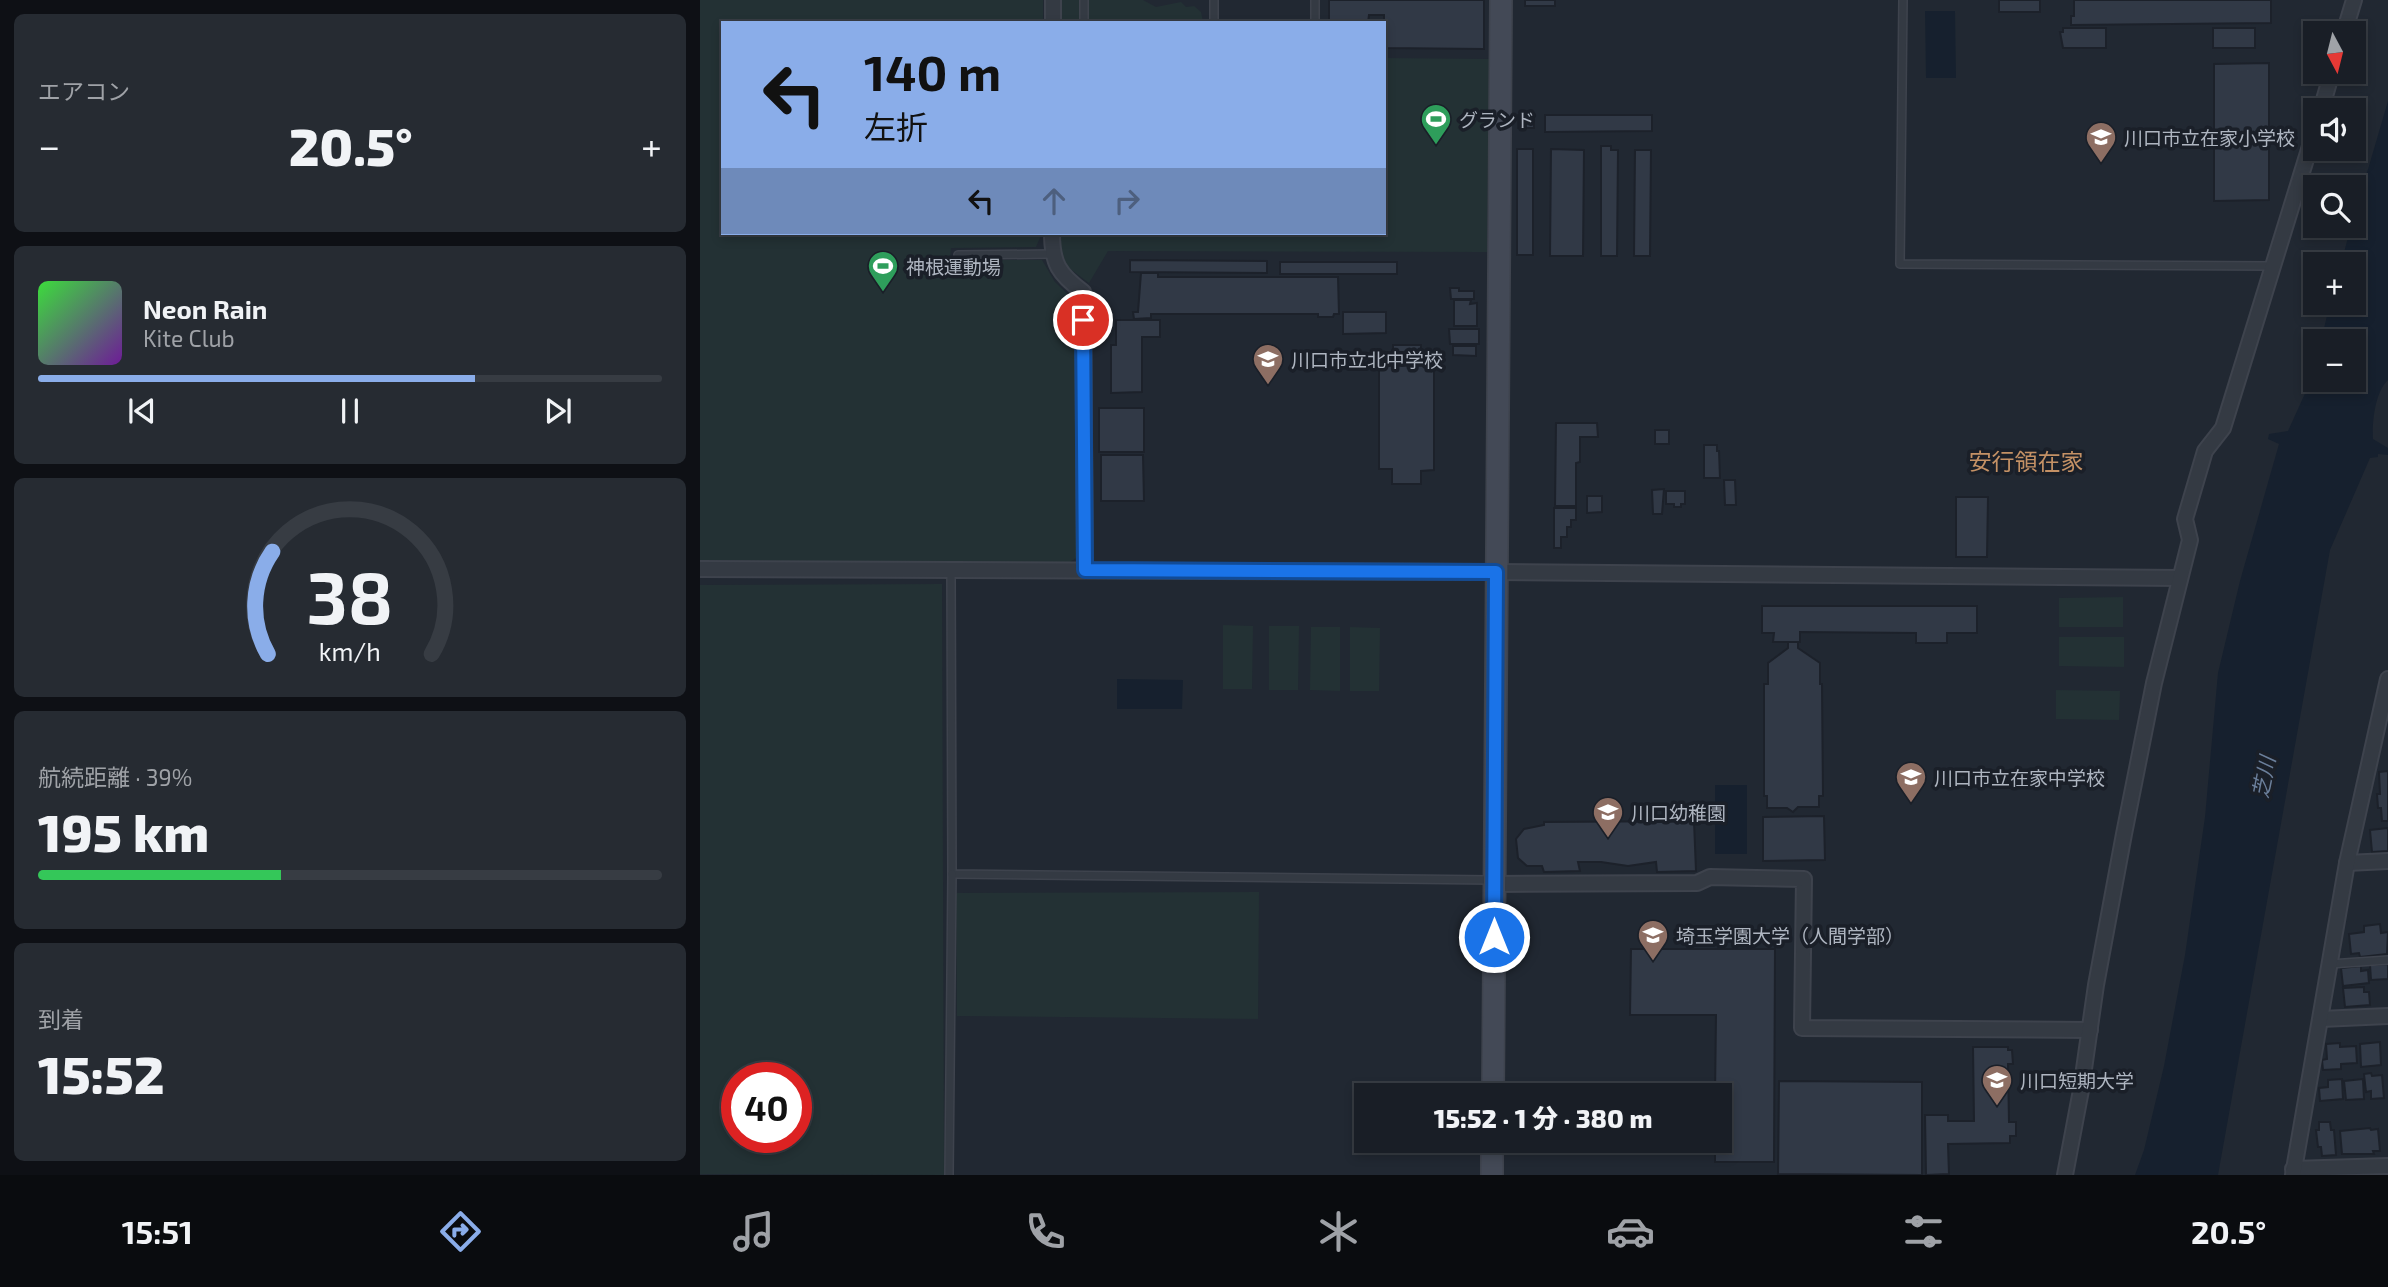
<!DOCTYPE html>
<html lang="ja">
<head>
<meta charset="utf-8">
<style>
  body { margin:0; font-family:"Exo 2","Noto Sans JP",sans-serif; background:#262b32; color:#f1f3f6; height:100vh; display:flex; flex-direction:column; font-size:26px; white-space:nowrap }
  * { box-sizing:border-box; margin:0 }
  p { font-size:23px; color:#9fa2a7 }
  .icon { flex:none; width:38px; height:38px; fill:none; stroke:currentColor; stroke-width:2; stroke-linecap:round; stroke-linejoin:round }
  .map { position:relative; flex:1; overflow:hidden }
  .details { display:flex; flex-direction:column; gap:14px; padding:14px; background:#0e1015; width:700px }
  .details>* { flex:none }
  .banner { position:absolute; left:21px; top:21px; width:665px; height:214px; border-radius:0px; box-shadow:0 4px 10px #0003,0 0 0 2px #373c43; background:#8aade9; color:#111; overflow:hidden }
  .needle { width:46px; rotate:173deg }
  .fabs { position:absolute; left:1603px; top:21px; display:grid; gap:14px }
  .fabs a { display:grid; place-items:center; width:63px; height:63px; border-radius:0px; background:#191e26; box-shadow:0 4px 10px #0003,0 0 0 2px #373c43; font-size:35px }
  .speed { position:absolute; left:21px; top:1062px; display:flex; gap:14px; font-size:35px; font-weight:700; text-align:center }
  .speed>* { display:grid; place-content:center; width:91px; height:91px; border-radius:50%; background:#191e26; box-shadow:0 4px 10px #0003,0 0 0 2px #373c43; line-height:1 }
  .speed .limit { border:10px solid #d22; background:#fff; color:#111 }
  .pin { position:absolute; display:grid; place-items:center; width:60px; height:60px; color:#fff; margin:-30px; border:4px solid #fff; border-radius:50%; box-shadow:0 2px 7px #0007 }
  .me { position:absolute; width:77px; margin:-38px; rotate:0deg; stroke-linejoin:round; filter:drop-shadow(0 0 5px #0008) }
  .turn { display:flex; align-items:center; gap:24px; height:147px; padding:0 28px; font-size:32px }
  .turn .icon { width:91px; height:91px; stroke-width:2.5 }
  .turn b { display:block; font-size:49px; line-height:60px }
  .lanes { display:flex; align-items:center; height:66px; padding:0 28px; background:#0003; justify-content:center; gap:35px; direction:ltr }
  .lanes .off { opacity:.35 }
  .big { font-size:52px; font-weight:800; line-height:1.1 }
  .details .tile { flex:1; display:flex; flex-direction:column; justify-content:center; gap:10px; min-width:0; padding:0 24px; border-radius:10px; background:#262b32 }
  .details .dial { align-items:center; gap:0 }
  .dial svg { height:182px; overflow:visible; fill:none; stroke:#373c43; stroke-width:7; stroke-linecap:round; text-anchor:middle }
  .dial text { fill:#f1f3f6; stroke:none }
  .song { display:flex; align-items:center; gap:21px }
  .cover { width:84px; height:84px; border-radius:10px; background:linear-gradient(135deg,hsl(120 70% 55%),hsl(280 70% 35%)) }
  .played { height:7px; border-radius:4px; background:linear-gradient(90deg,#8aade9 70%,#373c43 70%) }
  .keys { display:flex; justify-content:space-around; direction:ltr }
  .heat { display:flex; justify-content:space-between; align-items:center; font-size:38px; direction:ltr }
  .charge { height:10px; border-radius:5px; background:linear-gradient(90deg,#34c759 39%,#373c43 0) }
  .trip { position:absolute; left:654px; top:1083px; width:378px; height:70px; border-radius:0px; background:#191e26; box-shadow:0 4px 10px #0003,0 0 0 2px #373c43; font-weight:800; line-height:70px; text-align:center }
  .menu { display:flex; height:112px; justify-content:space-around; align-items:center; background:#0a0c0f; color:#9fa2a7 }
  .menu .icon { width:49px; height:49px }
  .menu .selected { color:#8aade9 }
  .menu b { font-size:32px; color:#f1f3f6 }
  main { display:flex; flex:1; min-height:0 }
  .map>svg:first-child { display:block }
  .green { fill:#233134; fill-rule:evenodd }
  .water { fill:#16202e }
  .building { fill:#313946; stroke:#1c212a; stroke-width:2 }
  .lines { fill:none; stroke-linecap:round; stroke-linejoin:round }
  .lane-casing { stroke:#3e434d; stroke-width:10 }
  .street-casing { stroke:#3e434d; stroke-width:18 }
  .secondary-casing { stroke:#3e434d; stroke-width:24 }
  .lane { stroke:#343a43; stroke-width:7 }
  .street { stroke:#343a43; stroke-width:14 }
  .secondary { stroke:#434956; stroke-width:21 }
  .route-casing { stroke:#114b97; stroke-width:18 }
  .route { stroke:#1a73e8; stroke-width:12 }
  .labels { text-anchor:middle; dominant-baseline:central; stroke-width:7; stroke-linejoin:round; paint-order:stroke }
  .poi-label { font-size:19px; fill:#aeb5c0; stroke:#1a1f28; text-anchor:start }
  .water-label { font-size:21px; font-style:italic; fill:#6b7f9b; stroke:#1a1f28 }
  .quarter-label { font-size:23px; fill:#c49165; stroke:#1a1f28 }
</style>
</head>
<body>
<main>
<section class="details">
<div class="tile"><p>エアコン</p>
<div class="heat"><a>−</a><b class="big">20.5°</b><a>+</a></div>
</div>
<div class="tile">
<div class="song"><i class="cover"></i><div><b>Neon Rain</b><p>Kite Club</p></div></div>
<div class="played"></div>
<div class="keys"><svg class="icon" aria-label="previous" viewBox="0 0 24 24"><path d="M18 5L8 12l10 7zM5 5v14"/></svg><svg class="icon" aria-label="pause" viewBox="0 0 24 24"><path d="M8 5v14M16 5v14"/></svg><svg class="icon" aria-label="next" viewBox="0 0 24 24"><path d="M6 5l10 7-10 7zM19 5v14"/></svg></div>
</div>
<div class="tile dial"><svg viewBox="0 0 100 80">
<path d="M14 69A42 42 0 1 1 86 69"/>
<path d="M14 69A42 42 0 0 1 16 24" stroke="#8aade9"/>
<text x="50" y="56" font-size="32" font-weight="700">38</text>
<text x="50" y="72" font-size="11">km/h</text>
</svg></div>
<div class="tile"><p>航続距離 · 39%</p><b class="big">195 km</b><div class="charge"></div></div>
<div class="tile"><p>到着</p><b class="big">15:52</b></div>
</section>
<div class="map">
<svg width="1688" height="1175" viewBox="0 0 1688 1175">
  <rect width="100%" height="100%" fill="#212832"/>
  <g class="green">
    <polygon points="0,0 343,0 343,23 23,23 23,233 342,233 336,247 251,248 250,260 342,260 355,282 378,304 382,554 367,564 0,560"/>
    <polygon points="358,0 443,0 456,7 481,2 486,7 494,6 501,12 503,22 358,23"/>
    <polygon points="684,58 789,59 787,252 408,251 389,283 361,262 361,233 684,233"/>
    <path d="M242 584 244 1175 0 1174V585ZM96 1078V1138H37V1078Z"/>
    <polygon points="1423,597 1423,627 1359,627 1359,598"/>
    <polygon points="523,625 553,626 552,689 523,689"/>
    <polygon points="569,626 599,626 598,690 569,690"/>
    <polygon points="611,627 640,627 640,691 610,690"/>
    <polygon points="650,627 680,628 679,691 650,691"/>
    <polygon points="1359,637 1424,637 1424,667 1359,666"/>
    <polygon points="1356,690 1420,691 1419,720 1356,719"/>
    <polygon points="559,892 558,1019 257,1016 256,893"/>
  </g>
  <g class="water">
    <polygon points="1225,11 1255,11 1256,78 1226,78"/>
    <path d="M1688 101V380C1675 392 1672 422 1673 439L1688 448V455L1678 454V457L1670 458 1630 550 1518 1175H1435L1444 1150 1464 1066 1485 955 1505 817 1518 673 1540 581 1579 444 1568 439 1569 434 1588 431 1612 378 1615 364V380H1654V341H1621L1630 303H1654V264H1641L1651 226H1654V217Z"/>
    <polygon points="417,679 483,680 482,709 417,709"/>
    <rect x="1015" y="785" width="32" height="69"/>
  </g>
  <g class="building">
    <polygon points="629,0 784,0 784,49 684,48 684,15 669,15 668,23 629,23"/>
    <rect x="825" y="0" width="30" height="6"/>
    <rect x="1299" y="0" width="41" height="12"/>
    <polygon points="1374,0 1571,0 1571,23 1371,25 1371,16 1374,16"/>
    <polygon points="1363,28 1406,28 1406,48 1363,48 1360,32 1363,32"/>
    <rect x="1513" y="28" width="42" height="20"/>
    <polygon points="1569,63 1569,200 1514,201 1514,64"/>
    <rect x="818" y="115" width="16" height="13"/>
    <polygon points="845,115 952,115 952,131 845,132"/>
    <polygon points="901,146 911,146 911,150 918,150 917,256 901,256"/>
    <rect x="817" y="149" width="16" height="106"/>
    <polygon points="851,149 884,150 883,256 850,256"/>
    <polygon points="935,150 951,150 950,256 934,256"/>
    <polygon points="430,260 567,261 567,273 430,272"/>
    <rect x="580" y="262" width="117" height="12"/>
    <polygon points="441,273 458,273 458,277 638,277 639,314 634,314 633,317 618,317 618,314 451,314 451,318 434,319 433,312 438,312"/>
    <polygon points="750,288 759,288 759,291 774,291 774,299 751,299"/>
    <polygon points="754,300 771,300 770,304 777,303 777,326 754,326"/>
    <polygon points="643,312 686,312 686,333 643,334"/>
    <polygon points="416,320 460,320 460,337 442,337 442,392 411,393 411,345 416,345"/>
    <polygon points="749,329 779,329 779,344 750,344"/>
    <polygon points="693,345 721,345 721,358 734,357 734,470 721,471 721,484 692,484 692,469 679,469 679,358 693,358"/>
    <polygon points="753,346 776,346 776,356 753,355"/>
    <rect x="399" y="408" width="45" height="44"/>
    <polygon points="856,423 897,423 898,437 880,437 880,462 876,463 876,506 855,506"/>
    <rect x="955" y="430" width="14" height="14"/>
    <polygon points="1004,445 1017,445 1017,451 1019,451 1020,478 1004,478"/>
    <polygon points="401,455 443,455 444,501 401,501"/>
    <polygon points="1024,480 1035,480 1036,505 1025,505"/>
    <polygon points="964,489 962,514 953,514 952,490"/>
    <polygon points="966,491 985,491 985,504 981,504 981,507 974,507 974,504 966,504"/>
    <polygon points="887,496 902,496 902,512 887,513"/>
    <polygon points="1256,497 1288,497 1287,557 1256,557"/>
    <polygon points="854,508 876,508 876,520 871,520 871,527 867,527 867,537 861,537 861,548 854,548"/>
    <polygon points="1062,606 1277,606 1277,633 1247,633 1247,643 1216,643 1216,633 1100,632 1100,642 1073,642 1074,633 1062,633"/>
    <polygon points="1088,642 1098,642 1098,648 1120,663 1120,684 1122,684 1123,796 1119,796 1119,807 1098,807 1093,812 1087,808 1067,808 1067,796 1064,796 1064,684 1068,684 1068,663 1088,648"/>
    <polygon points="1688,771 1688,821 1682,821 1681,808 1678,808 1677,794 1680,794 1679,772"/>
    <polygon points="1124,816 1125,860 1063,861 1063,817"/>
    <polygon points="994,821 996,871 957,872 956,862 928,866 901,862 878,862 880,871 844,872 842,866 827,866 818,858 816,839 824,829 844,825 844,822"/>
    <polygon points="1688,828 1688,851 1672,852 1670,830"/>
    <polygon points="1680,924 1681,933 1688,932 1687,954 1660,957 1659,953 1651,954 1649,934 1664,932 1664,926"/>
    <polygon points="931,949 1075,949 1074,1162 1015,1162 1015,1141 1020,1141 1020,1096 1015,1096 1016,1015 930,1015"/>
    <polygon points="1688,964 1688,979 1671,980 1670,965"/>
    <polygon points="1661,966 1661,971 1668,970 1669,983 1643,986 1641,968"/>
    <polygon points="1664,987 1664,992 1669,992 1670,1005 1645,1007 1643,988"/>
    <polygon points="1680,1042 1681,1065 1661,1067 1660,1044"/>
    <polygon points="1640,1043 1640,1047 1656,1046 1657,1063 1641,1064 1641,1069 1623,1070 1622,1060 1627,1059 1626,1044"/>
    <polygon points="1273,1047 1308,1047 1308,1050 1312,1050 1313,1064 1308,1064 1309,1122 1316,1122 1316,1136 1310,1136 1310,1143 1248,1144 1249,1174 1226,1175 1225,1115 1248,1115 1248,1121 1274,1121"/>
    <polygon points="1671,1073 1672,1076 1682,1075 1684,1098 1671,1099 1671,1091 1666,1092 1664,1074"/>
    <polygon points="1642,1079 1643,1099 1620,1101 1619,1088 1628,1087 1628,1080"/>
    <polygon points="1663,1079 1664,1099 1646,1100 1644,1081"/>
    <polygon points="1079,1081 1222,1082 1222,1175 1078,1174"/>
    <polygon points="1619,1122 1630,1122 1631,1130 1634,1130 1636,1155 1622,1156 1621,1147 1618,1147 1616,1130 1619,1130"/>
    <polygon points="1670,1128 1671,1130 1678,1129 1680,1151 1673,1151 1674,1154 1642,1154 1640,1131"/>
  </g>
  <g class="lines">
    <g class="lane-casing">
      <g id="lane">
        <polyline points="384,0 384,23"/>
        <polyline points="514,0 514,23"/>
        <polyline points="615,0 615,23"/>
        <polyline points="1203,0 1200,264 1573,266"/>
        <polyline points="258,255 352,254"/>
        <polyline points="251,570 252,874 791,880"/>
        <polyline points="1630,964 1688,960"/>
        <polyline points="249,1175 252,874"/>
      </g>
    </g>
    <g class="street-casing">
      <g id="street">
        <polyline points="353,23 353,0"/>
        <polyline points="1644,33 1654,0"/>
        <polyline points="1621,110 1632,72"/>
        <path d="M352 233C352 264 359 274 383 292L385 570"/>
        <polyline points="0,569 796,572 1480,578"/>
        <polyline points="1647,863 1688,861"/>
        <polyline points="794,884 997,883 1010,877 1104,879 1102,1028 1390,1030"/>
        <polyline points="1621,1019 1688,1016"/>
        <polyline points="1593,1169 1688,1166"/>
        <polyline points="1365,1175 1381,1090 1396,985 1424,834 1454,683 1490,540 1485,519 1505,451 1523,428 1615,130"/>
        <polyline points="1593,1175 1647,863 1688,679"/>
      </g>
    </g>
    <g class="secondary-casing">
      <g id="secondary">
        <polyline points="793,1096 801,0"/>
        <polyline points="792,1175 792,1141"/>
      </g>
    </g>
    <use href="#lane" class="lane"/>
    <use href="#street" class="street"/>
    <use href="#secondary" class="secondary"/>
  </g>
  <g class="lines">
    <g class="route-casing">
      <polyline id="route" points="383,320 385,570 796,572 794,937"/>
    </g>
    <use href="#route" class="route"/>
  </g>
  <defs>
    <g id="stadium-pin" transform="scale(1.575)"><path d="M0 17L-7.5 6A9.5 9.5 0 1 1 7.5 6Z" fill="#2e9e5b" stroke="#1a1f28"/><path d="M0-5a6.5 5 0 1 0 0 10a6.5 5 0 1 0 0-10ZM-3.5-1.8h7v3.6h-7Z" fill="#fff"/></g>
    <g id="school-pin" transform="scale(1.575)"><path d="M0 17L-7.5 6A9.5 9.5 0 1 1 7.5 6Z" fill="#8d6e63" stroke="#1a1f28"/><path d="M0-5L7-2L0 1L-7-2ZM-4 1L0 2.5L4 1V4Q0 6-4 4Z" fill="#fff"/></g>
    <g id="university-pin" transform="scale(1.575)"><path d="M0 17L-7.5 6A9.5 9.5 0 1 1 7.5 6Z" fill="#8d6e63" stroke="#1a1f28"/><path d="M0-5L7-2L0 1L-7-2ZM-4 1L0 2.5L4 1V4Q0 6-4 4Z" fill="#fff"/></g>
  </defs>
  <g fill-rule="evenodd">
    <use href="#stadium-pin" x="736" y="119"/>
    <use href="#school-pin" x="1401" y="137"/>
    <use href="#stadium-pin" x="183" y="266"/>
    <use href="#school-pin" x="568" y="359"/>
    <use href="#school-pin" x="1211" y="777"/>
    <use href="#school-pin" x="908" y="812"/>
    <use href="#university-pin" x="953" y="935"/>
    <use href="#university-pin" x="1297" y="1080"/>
  </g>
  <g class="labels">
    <g class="poi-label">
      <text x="759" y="119">グランド</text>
      <text x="1424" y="137">川口市立在家小学校</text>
      <text x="206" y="266">神根運動場</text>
      <text x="591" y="359">川口市立北中学校</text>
      <text x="1234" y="777">川口市立在家中学校</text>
      <text x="931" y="812">川口幼稚園</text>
      <text x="976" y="935">埼玉学園大学（人間学部）</text>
      <text x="1320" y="1080">川口短期大学</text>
    </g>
    <g class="water-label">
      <text transform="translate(1563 777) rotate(-79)">芝川</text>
    </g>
    <g class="quarter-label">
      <text x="1326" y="461">安行領在家</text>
    </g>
  </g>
</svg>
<div class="fabs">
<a><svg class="needle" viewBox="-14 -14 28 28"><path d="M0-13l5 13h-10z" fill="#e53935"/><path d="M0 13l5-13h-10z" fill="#9fa2a7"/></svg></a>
<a><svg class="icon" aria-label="sound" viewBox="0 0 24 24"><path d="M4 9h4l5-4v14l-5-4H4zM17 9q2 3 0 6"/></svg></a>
<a><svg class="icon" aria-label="search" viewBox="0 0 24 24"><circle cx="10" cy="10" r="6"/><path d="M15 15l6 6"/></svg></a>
<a>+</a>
<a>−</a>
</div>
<div class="speed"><div class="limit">40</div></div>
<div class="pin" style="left:383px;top:320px;background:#d93025"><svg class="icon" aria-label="arrive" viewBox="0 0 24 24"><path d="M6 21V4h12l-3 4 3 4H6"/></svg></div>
<svg class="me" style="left:794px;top:937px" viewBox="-20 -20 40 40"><circle r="17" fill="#1a73e8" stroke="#fff" stroke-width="3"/><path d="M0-11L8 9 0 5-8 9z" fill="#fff"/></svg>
<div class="trip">15:52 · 1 分 · 380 m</div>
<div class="banner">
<div class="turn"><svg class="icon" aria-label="left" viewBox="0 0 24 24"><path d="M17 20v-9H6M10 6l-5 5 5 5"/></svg><div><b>140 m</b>左折</div></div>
<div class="lanes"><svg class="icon" aria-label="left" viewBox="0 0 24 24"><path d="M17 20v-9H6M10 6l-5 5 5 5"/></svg><svg class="icon off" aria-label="ahead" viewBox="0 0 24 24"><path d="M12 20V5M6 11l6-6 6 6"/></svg><svg class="icon off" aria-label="right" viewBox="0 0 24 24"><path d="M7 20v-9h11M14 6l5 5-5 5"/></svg></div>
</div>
</div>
</main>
<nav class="menu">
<b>15:51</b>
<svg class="icon selected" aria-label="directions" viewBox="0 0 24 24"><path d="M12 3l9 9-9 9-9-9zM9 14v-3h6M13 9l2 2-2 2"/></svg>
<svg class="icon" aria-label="music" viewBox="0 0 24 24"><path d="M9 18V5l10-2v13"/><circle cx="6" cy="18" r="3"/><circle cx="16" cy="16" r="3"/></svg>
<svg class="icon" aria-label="phone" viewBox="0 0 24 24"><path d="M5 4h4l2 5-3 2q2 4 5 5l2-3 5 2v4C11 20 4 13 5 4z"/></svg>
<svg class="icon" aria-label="climate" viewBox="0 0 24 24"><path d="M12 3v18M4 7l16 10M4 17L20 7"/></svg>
<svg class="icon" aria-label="car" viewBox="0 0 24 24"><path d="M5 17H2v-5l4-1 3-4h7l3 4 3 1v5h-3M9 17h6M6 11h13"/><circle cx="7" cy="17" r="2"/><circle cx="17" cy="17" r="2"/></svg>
<svg class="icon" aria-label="filters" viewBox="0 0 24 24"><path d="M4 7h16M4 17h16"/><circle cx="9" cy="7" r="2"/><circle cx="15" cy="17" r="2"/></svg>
<b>20.5°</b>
</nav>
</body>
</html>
